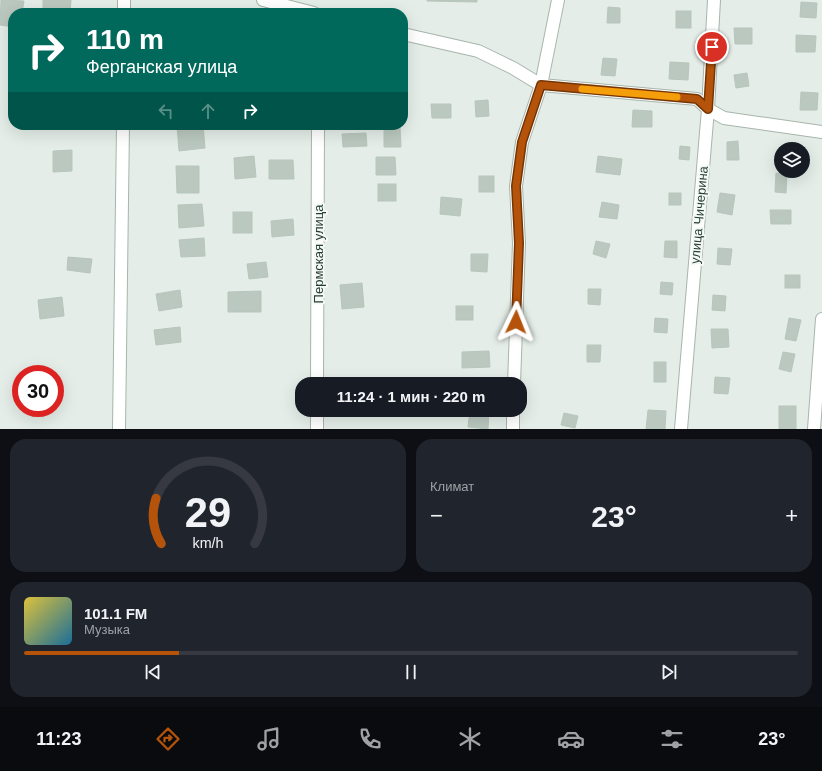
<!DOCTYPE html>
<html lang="ru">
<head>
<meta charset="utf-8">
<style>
  body { margin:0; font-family:Helvetica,sans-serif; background:#20242c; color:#f1f3f6; height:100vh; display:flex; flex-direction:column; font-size:15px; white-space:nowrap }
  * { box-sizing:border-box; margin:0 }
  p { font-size:13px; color:#9ea1a6 }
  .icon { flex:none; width:22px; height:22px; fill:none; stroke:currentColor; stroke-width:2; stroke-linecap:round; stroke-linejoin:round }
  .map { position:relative; height:429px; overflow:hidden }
  .panel { display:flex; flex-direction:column; gap:10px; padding:10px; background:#0d0f14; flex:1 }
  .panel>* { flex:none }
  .banner { position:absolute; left:8px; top:8px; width:400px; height:122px; border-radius:16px; box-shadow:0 4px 16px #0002; background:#00695c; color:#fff; overflow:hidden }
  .controls { position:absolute; left:774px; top:142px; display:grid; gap:8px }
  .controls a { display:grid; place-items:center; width:36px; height:36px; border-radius:50%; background:#171b24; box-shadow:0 4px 16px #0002; font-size:20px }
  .speed { position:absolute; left:12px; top:365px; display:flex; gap:8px; font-size:20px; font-weight:700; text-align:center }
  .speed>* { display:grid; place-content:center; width:52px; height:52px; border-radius:50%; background:#171b24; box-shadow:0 4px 16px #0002; line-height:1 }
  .speed .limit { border:6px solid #d22; background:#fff; color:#111 }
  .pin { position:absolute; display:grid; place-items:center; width:34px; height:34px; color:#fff; margin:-17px; border:2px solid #fff; border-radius:50%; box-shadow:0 1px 4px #0007 }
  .me { position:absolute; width:44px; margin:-22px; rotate:2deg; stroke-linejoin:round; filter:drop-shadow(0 0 3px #0008) }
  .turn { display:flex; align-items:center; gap:14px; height:84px; padding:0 12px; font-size:18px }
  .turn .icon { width:52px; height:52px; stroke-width:2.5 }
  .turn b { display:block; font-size:28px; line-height:34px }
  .lanes { display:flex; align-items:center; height:38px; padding:0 12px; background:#0003; justify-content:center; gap:20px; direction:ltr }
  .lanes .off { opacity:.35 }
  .big { font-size:30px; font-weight:700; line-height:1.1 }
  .panel .tile { flex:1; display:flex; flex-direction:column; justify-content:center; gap:6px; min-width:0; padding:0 14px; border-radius:16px; background:#20242c }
  .panel .dial { align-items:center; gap:0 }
  .dial svg { height:104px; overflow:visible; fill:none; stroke:#363941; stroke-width:7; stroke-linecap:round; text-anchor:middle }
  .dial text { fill:#f1f3f6; stroke:none }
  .song { display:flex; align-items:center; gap:12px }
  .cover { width:48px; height:48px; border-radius:6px; background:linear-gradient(135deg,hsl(50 70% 55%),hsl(200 70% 35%)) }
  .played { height:4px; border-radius:2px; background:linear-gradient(90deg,#b45309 20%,#363941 20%) }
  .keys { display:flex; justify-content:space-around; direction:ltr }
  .heat { display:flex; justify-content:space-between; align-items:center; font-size:22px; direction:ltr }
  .panel .tiles { flex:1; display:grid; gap:10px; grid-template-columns:1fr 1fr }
  .tile:last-child { grid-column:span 2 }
  .trip { position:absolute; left:295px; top:377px; width:232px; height:40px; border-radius:16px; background:#171b24; box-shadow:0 4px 16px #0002; font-weight:700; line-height:40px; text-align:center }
  .tab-bar { display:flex; height:64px; justify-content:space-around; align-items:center; background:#090b0e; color:#9ea1a6 }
  .tab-bar .icon { width:28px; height:28px }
  .tab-bar .on { color:#b45309 }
  .tab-bar b { font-size:18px; color:#f1f3f6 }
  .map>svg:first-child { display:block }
  .building { fill:#bac8bf; stroke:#b7c6bc }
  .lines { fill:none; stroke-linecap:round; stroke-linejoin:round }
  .minor-casing { stroke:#a7b5ac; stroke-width:14 }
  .minor { stroke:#fff; stroke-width:12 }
  .route-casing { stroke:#753606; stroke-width:10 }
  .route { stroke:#b45309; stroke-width:7 }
  .slow { stroke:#f59e0b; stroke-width:7 }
  .labels { text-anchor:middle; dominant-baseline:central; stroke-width:4; stroke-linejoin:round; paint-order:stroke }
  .street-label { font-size:13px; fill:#243e30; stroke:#f5f9f6 }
</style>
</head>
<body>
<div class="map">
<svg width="822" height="429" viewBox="0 0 822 429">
  <rect width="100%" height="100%" fill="#e4ede7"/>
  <g class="building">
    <polygon points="1,0 24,1 22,13 13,13 13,27 0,25"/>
    <polygon points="43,0 71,0 70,12 43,11"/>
    <polygon points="427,0 477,0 477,2 427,1"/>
    <polygon points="801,2 817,3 816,18 800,17"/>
    <polygon points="608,7 620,8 620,23 607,23"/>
    <rect x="676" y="11" width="15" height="17"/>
    <polygon points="734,28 752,28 752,44 735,44"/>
    <polygon points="796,35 816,36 815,52 796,52"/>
    <polygon points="603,58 617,59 615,76 601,75"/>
    <polygon points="670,62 689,63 688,80 669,79"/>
    <polygon points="747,73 749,86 736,88 734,75"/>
    <polygon points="801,92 818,93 817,110 800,110"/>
    <polygon points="488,100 489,116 476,117 475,101"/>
    <polygon points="431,104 451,104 451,118 432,118"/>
    <polygon points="633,110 652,111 652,127 632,127"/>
    <polygon points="177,125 203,125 205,148 179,151"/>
    <polygon points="400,126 401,147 384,147 384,127"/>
    <polygon points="366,133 367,146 343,147 342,134"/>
    <polygon points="738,141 739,160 727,160 727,142"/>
    <polygon points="680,146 690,147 689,160 679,159"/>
    <polygon points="72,150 72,171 53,172 53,151"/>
    <polygon points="254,156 256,177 235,179 234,158"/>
    <polygon points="598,156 622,159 620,175 596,172"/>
    <polygon points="376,157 395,157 396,175 376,175"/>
    <polygon points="269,160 293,160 294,179 269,179"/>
    <polygon points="176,166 199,166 199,193 177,193"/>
    <polygon points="776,173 787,174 786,193 775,192"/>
    <rect x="479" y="176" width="15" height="16"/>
    <rect x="378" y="184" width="18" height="17"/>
    <rect x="669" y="193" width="12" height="12"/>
    <polygon points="720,193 735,195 732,215 717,212"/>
    <polygon points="441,197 462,199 460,216 440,214"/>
    <polygon points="602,202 619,205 617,219 599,217"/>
    <polygon points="202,204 204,226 179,228 178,205"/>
    <polygon points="770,210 791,210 791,224 771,224"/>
    <rect x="233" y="212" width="19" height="21"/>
    <polygon points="293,219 294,235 272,237 271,221"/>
    <polygon points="204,238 205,256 181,257 179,240"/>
    <polygon points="596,241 610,244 606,258 593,254"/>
    <polygon points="665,241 677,241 677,258 664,257"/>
    <polygon points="718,248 732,249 730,265 717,264"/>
    <polygon points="471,254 488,254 487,272 471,271"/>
    <polygon points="68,257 92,259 90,273 67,270"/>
    <polygon points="266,262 268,277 249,279 247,264"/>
    <rect x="785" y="275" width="15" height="13"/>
    <polygon points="661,282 673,283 672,295 660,294"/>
    <polygon points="362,283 364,307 342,309 340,285"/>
    <polygon points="588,289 601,289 600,305 588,304"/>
    <polygon points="180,290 182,307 159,311 156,294"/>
    <polygon points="261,291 261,312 228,312 228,292"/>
    <polygon points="713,295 726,296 725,311 712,310"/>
    <polygon points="62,297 64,316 40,319 38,300"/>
    <rect x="456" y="306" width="17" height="14"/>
    <polygon points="655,318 668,319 667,333 654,332"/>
    <polygon points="789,318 801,320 796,341 785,339"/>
    <polygon points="180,327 181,342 156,345 154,330"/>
    <polygon points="711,329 728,329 729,347 712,348"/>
    <polygon points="587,345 601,345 600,362 587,362"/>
    <polygon points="489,351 490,367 462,368 462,352"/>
    <polygon points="783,352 795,354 791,372 779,369"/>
    <rect x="654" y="362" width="12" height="20"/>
    <polygon points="715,377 730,378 728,394 714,393"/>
    <polygon points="55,388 58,404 55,404"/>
    <rect x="779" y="406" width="17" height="23"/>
    <polygon points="470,410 489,412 488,429 468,427"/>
    <polygon points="648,410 666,411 665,429 646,429"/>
    <polygon points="564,413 578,416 575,428 561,425"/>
  </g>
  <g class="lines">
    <g class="minor-casing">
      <g id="minor">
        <polyline points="263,0 314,13"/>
        <polyline points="124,13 124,0"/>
        <polyline points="403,34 478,51 513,68 541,85 697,99 708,109 724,118 822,132"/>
        <polyline points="317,384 318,125"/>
        <polyline points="514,384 519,243 516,186 522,142 541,85 558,0"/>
        <polyline points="119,429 123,125"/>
        <polyline points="317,429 317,410"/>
        <polyline points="513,429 513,410"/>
        <polyline points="681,429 708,109 714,0"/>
        <polyline points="814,429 822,319"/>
      </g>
    </g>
    <use href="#minor" class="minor"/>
  </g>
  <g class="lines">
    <g class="route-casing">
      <polyline id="route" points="516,322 519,243 516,186 522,142 541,85 697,99 708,109 712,47"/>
    </g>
    <use href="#route" class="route"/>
    <polyline class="slow" points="582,89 677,97"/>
  </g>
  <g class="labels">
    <g class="street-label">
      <text transform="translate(699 215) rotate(-85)">улица Чичерина</text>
      <text transform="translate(318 254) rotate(-90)">Пермская улица</text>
    </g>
  </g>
</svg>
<div class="controls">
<a><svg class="icon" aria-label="layers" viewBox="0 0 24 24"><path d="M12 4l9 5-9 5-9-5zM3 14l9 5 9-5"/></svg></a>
</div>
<div class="speed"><div class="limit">30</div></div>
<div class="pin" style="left:712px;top:47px;background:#d93025"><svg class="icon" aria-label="arrive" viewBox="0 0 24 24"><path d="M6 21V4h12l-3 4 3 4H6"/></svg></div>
<svg class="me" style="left:516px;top:322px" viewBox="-20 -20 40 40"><path d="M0-17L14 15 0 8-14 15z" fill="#b45309" stroke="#fff" stroke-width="4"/></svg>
<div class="trip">11:24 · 1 мин · 220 m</div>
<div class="banner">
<div class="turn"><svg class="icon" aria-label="right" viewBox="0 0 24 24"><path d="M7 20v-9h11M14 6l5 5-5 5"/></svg><div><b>110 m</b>Ферганская улица</div></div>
<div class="lanes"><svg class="icon off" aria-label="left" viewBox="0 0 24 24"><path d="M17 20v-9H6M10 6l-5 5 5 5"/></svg><svg class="icon off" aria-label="ahead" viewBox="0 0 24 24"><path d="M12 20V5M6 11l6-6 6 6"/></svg><svg class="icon" aria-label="right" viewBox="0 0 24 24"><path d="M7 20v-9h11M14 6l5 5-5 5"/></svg></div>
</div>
</div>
<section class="panel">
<div class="tiles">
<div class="tile dial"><svg viewBox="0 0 100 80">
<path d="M14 69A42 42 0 1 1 86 69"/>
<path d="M14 69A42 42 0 0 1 10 34" stroke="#b45309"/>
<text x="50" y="56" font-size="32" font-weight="700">29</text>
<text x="50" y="72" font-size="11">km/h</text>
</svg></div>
<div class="tile"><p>Климат</p>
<div class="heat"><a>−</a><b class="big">23°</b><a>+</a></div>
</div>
<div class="tile">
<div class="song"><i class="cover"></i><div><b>101.1 FM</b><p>Музыка</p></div></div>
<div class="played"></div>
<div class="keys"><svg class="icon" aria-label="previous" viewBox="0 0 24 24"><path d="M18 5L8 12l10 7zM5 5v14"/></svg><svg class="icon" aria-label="pause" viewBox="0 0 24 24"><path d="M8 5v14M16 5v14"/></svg><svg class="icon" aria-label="next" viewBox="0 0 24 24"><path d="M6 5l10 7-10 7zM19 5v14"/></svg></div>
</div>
</div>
</section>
<nav class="tab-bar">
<b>11:23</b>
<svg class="icon on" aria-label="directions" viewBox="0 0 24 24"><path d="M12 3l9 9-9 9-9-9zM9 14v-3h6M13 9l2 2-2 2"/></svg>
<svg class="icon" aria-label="music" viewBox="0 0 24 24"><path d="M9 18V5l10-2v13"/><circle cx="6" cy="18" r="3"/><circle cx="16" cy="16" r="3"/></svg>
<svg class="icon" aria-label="phone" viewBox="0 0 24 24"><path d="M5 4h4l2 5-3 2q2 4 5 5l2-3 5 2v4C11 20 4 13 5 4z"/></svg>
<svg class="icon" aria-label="climate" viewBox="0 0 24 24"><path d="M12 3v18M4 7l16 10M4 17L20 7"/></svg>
<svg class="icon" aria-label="car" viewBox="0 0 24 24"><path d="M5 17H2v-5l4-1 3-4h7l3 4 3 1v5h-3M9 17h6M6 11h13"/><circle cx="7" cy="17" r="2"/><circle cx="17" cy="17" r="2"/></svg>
<svg class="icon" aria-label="filters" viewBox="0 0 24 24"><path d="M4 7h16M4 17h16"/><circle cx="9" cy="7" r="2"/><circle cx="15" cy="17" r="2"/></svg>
<b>23°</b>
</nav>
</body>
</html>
